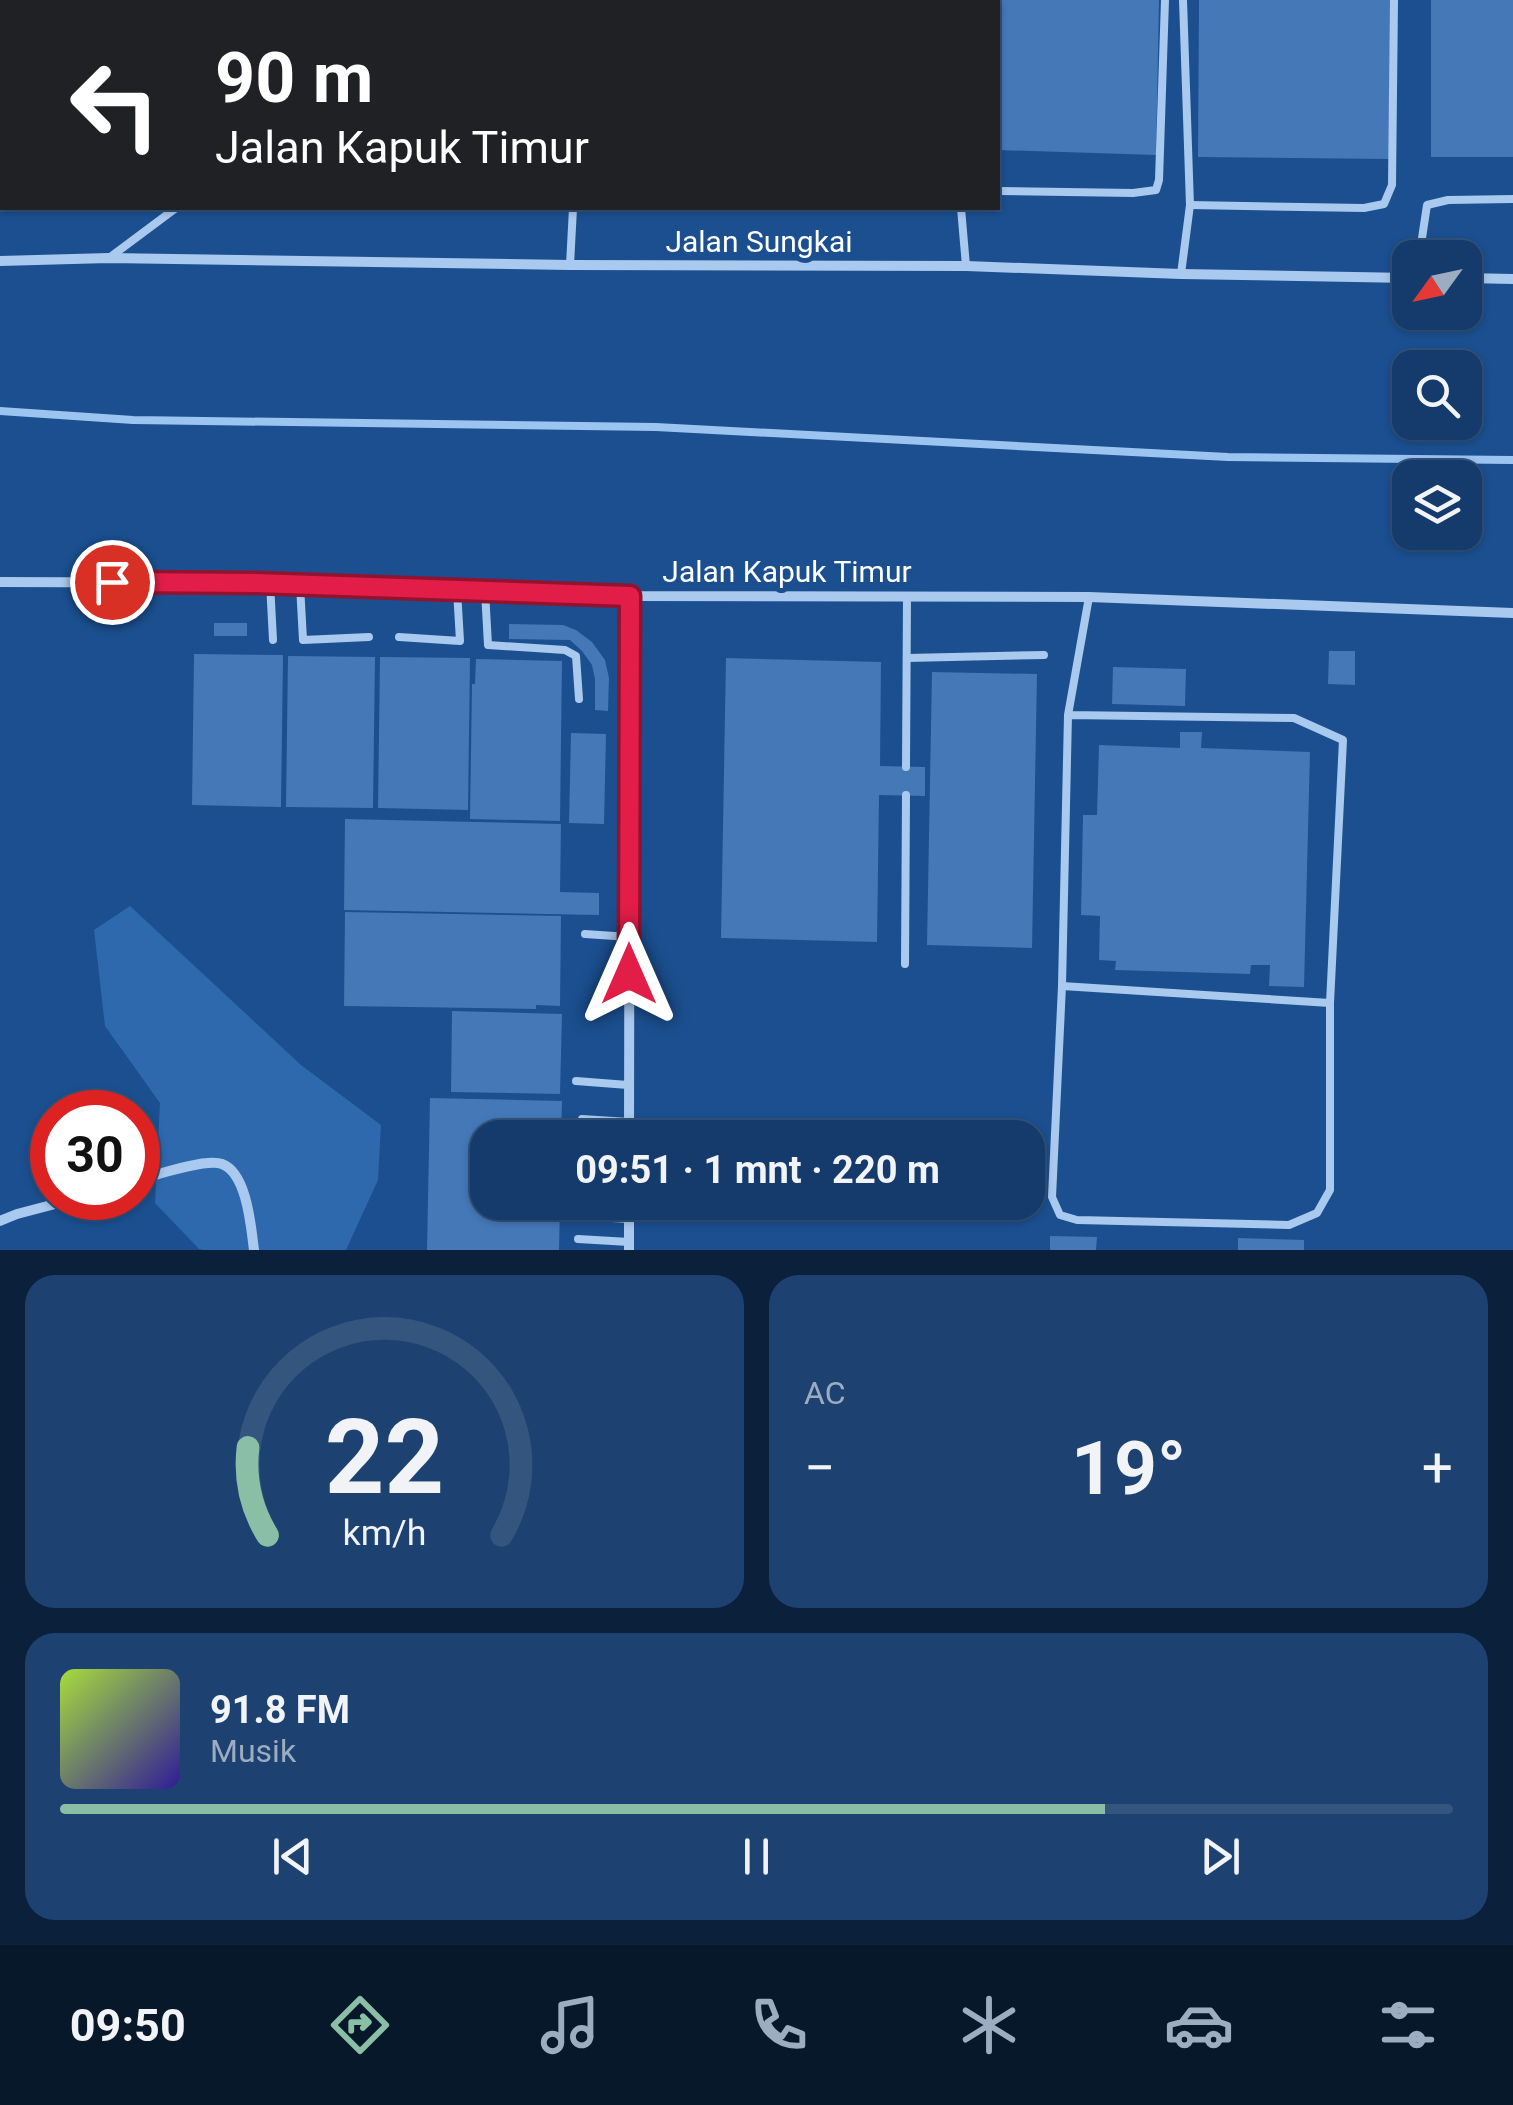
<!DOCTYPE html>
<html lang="id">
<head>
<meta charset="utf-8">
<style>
  body { margin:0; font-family:Roboto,sans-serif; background:#1d4271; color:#f1f3f6; height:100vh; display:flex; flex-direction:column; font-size:38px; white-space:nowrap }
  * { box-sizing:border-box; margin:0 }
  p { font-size:32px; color:#9dadc1 }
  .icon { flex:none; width:55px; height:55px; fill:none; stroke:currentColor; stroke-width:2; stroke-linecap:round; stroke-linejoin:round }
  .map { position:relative; height:1250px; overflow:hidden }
  .panel { display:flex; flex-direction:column; gap:25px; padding:25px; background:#0b203b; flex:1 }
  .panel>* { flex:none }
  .guide { position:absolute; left:0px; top:0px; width:1000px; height:210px; box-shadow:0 2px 8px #0004,0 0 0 2px #33557e; background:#202124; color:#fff; overflow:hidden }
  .needle { width:65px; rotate:237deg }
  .controls { position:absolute; left:1392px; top:240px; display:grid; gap:20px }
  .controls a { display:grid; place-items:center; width:90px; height:90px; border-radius:20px; background:#143b6b; box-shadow:0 2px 8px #0004,0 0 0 2px #33557e; font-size:50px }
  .speed { position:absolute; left:30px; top:1090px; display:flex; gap:20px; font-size:50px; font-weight:700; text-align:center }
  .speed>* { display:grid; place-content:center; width:130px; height:130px; border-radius:50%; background:#143b6b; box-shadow:0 2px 8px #0004,0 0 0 2px #33557e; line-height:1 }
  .speed .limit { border:15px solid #d22; background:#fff; color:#111 }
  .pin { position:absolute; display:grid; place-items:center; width:85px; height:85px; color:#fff; margin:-42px; border:5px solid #fff; border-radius:50%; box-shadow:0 2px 10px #0007 }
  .me { position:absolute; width:110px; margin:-55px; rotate:0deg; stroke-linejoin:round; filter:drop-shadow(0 0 8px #0008) }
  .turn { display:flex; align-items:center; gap:35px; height:210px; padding:0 50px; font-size:45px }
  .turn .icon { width:130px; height:130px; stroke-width:2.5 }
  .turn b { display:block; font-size:70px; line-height:85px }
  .big { font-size:75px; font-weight:700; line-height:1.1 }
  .panel .tile { flex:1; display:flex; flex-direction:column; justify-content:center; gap:15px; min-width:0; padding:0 35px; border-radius:30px; background:#1d4271 }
  .panel .dial { align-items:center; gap:0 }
  .dial svg { height:260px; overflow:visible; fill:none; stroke:#33557e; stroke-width:7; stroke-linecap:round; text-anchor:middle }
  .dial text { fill:#f1f3f6; stroke:none }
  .song { display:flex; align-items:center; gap:30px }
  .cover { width:120px; height:120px; border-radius:15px; background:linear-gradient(135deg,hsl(80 70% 55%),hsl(250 70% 35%)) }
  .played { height:10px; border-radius:5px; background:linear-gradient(90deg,#8abfa5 75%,#33557e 75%) }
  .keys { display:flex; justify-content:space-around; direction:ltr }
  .heat { display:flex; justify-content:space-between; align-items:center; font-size:55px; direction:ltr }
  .panel .tiles { flex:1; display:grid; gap:25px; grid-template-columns:1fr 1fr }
  .tile:last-child { grid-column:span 2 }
  .trip { position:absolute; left:470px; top:1120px; width:575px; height:100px; border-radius:30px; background:#143b6b; box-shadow:0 2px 8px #0004,0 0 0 2px #33557e; font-weight:700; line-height:100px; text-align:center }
  .dock { display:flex; height:160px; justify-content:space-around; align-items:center; background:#08182b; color:#9dadc1 }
  .dock .icon { width:70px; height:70px }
  .dock .active { color:#8abfa5 }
  .dock b { font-size:45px; color:#f1f3f6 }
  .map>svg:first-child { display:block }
  .green { fill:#2e69ad }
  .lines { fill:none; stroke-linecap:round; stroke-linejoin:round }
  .stream { stroke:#9cc4f0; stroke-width:8 }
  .building { fill:#4478b7 }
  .lane { stroke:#a9c9ee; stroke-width:8 }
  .street { stroke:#a9c9ee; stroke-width:10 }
  .route-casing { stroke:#92132f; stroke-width:25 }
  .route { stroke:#e11d48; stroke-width:18 }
  .labels { text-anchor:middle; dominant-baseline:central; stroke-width:10; stroke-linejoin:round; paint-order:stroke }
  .street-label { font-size:30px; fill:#fff; stroke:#1b4f8f }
</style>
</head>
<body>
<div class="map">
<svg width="1513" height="1250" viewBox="0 0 1513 1250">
  <rect width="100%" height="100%" fill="#1b4f8f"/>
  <polygon class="green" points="130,906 301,1065 381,1125 378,1180 346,1250 203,1250 199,1249 155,1203 160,1103 105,1026 94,930"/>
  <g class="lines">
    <polyline class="stream" points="0,411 133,420 656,427 1228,457 1513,460"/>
  </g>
  <g class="building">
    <polygon points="998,0 1159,0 1156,155 998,150"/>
    <polygon points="1199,0 1391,0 1390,159 1198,157"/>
    <rect x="1431" y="0" width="82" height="157"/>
    <rect x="214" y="623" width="33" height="13"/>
    <polygon points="509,624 563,625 576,630 592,642 605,660 609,678 608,711 595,710 595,679 592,665 582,651 570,640 509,639"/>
    <polygon points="1329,651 1355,651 1355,685 1328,684"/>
    <polygon points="194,654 283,655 281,807 192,805"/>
    <polygon points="288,656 375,657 373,808 286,807"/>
    <polygon points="380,657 470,658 468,810 378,808"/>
    <polygon points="726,658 881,662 880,766 925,767 925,796 879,795 877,942 721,938"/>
    <polygon points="476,659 562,661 560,821 470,819 472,684 475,684"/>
    <polygon points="1113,667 1186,669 1185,706 1112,704"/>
    <polygon points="932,672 1037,674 1032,948 927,945"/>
    <polygon points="1180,732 1202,732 1201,748 1310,752 1304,987 1269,986 1270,965 1251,965 1250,974 1115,970 1116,961 1099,960 1100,916 1081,915 1083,815 1097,815 1099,745 1180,748"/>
    <polygon points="571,733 606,734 604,824 569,823"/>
    <polygon points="345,819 561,824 560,892 599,893 599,915 344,910"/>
    <polygon points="345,912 561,916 560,1006 536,1005 536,1009 344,1006"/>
    <polygon points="452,1011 562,1014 560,1094 451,1092"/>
    <polygon points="430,1098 562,1101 561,1138 488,1138 488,1202 560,1202 559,1250 427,1250"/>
    <polygon points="1050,1236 1097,1237 1096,1250 1050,1250"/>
    <polygon points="1238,1238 1304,1240 1304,1250 1238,1250"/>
  </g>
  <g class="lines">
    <g class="lane">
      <polyline points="953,0 953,2"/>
      <polyline points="450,2 453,0"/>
      <polyline points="576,2 576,0"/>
      <polyline points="998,191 1133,193 1156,190 1159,180 1165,0"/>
      <polyline points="1190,205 1364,208 1384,204 1392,185 1394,0"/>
      <polyline points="961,208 966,266"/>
      <polyline points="109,258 176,208"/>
      <polyline points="1419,258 1427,205 1448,200 1513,199"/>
      <polyline points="570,265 573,208"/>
      <polyline points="1181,274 1190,205 1183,0"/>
      <polyline points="270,583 273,640"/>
      <polyline points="300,585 303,640 369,637"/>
      <polyline points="485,591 488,645 565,650 576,656 579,699"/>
      <polyline points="399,637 460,641 457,590"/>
      <polyline points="907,658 1044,655"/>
      <polyline points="1068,715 1294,718 1343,740 1330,1003 1330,1190 1317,1213 1289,1225 1077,1220 1060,1215 1052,1197 1062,986 1068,715 1089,597"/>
      <polyline points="906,767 907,597"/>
      <polyline points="585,934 629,937"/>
      <polyline points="905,964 906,795"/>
      <polyline points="1062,986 1330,1003"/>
      <polyline points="576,1081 628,1085"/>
      <polyline points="582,1119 629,1122"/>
      <polyline points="579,1216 629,1219"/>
      <polyline points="578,1239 629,1242"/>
    </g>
    <g class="street">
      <polyline points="0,261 109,258 570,265 966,266 1181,274 1410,278"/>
      <polyline points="1465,278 1513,279"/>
      <polyline points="0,582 270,583 630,596 1089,597 1513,613"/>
      <polyline points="629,1138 630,596"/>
      <path d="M138 1180C156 1175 206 1158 222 1164 247 1173 251 1227 254 1250"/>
      <polyline points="629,1202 629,1250"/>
      <polyline points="0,1221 17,1214 78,1198"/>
    </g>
  </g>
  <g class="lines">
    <g class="route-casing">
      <polyline id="route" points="112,582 256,583 630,596 629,974"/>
    </g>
    <use href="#route" class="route"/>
  </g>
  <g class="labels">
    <g class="street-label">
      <text x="759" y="241">Jalan Sungkai</text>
      <text x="787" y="571">Jalan Kapuk Timur</text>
    </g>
  </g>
</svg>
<div class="controls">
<a><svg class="needle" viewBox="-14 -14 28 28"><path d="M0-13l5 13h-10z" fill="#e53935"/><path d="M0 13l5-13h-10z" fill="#9dadc1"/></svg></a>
<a><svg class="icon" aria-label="search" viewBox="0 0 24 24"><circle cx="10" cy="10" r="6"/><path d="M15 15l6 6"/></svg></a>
<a><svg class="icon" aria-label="layers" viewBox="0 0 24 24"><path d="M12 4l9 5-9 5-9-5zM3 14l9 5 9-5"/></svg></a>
</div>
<div class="speed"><div class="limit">30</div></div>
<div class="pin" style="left:112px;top:582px;background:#d93025"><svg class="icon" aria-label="arrive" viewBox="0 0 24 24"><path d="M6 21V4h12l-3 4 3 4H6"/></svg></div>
<svg class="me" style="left:629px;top:974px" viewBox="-20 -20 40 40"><path d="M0-17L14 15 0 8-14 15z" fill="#e11d48" stroke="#fff" stroke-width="4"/></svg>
<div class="trip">09:51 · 1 mnt · 220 m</div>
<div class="guide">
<div class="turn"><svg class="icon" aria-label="left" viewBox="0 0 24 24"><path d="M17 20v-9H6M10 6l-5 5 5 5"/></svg><div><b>90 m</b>Jalan Kapuk Timur</div></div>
</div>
</div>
<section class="panel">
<div class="tiles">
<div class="tile dial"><svg viewBox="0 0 100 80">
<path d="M14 69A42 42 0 1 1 86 69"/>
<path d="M14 69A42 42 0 0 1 8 42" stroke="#8abfa5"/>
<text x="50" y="56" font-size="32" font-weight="700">22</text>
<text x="50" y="72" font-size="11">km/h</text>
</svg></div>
<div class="tile"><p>AC</p>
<div class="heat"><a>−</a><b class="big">19°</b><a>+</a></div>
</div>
<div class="tile">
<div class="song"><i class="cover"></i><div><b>91.8 FM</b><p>Musik</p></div></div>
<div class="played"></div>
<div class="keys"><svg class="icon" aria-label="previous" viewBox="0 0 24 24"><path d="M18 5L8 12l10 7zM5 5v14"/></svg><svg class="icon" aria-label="pause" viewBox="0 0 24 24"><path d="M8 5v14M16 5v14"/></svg><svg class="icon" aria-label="next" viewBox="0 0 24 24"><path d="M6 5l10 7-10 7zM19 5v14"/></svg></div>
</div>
</div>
</section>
<nav class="dock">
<b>09:50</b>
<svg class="icon active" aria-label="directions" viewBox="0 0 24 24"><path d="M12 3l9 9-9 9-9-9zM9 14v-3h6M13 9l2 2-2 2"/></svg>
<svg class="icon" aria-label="music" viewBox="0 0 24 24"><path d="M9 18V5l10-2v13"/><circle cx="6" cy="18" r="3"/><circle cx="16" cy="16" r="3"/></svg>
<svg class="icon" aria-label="phone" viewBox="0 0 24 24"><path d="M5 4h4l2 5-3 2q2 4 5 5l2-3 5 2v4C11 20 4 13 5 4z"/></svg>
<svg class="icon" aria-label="climate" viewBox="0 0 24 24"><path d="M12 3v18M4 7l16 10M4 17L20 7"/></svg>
<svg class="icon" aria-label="car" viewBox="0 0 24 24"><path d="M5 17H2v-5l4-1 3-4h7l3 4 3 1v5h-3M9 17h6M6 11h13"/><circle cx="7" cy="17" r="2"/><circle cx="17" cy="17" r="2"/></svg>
<svg class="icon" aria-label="filters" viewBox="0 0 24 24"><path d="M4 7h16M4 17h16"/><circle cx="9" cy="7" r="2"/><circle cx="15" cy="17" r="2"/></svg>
</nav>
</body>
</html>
